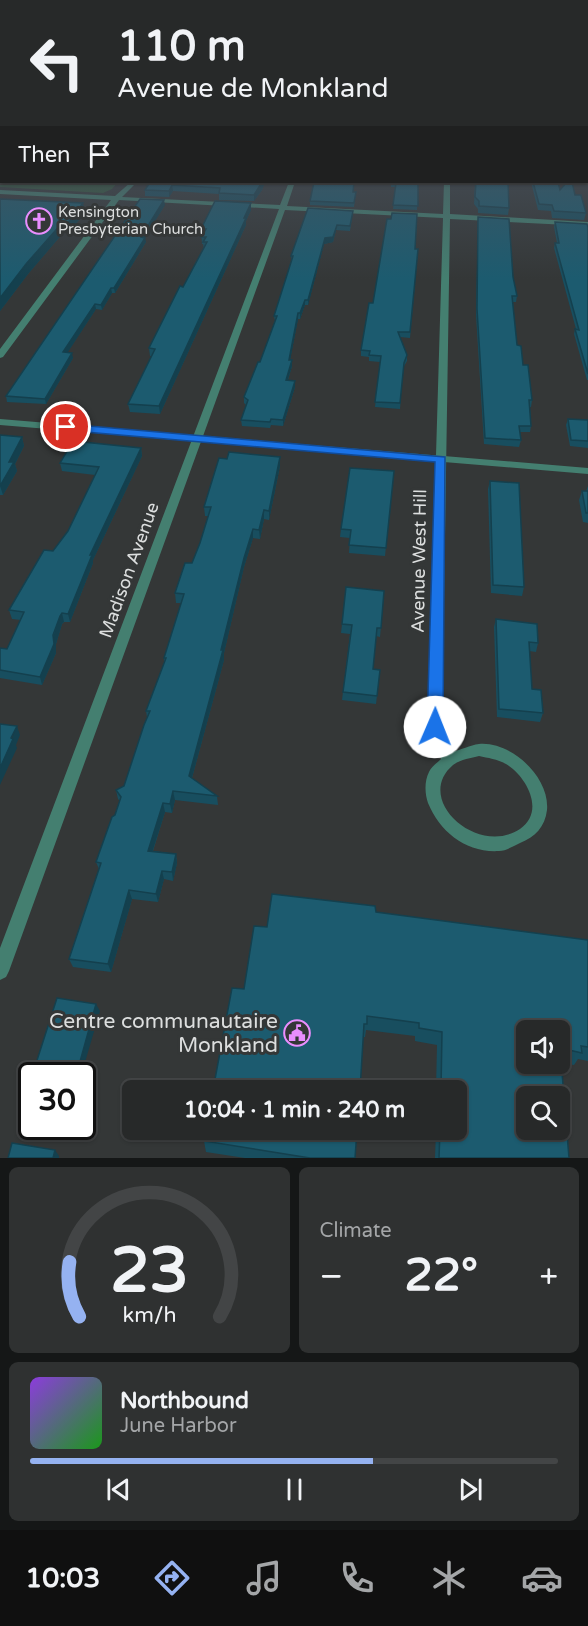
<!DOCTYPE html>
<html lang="en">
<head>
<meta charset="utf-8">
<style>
  body { margin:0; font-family:"Varela Round",sans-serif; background:#2f3131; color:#f1f3f6; height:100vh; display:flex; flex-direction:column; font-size:22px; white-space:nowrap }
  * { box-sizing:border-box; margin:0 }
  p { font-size:20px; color:#a4a6a8 }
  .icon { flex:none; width:33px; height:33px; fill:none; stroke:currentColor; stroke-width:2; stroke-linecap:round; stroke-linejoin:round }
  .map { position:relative; height:1158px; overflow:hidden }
  .panel { display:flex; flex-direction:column; gap:9px; padding:9px; background:#151717; flex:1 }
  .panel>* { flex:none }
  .banner { position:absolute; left:0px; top:0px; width:588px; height:183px; box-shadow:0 2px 4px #0004,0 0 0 2px #434546; background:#272929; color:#f1f3f6; overflow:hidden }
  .controls { position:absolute; left:516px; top:1020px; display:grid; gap:12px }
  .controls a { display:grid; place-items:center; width:54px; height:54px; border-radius:9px; background:#272929; box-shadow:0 2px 4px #0004,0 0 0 2px #434546; font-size:30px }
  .speed { position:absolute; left:18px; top:1062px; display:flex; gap:12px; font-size:30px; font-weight:700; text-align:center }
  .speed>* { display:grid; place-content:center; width:78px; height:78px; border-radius:50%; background:#272929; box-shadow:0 2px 4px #0004,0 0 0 2px #434546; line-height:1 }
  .speed .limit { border:3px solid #111; border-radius:9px; background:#fff; color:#111 }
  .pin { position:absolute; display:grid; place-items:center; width:51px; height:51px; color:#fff; margin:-26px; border:3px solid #fff; border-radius:50%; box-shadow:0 2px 6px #0007 }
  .me { position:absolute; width:66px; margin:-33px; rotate:1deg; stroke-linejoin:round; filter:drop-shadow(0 0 4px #0008) }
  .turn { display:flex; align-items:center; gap:21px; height:126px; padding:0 18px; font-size:27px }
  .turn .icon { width:78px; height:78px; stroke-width:2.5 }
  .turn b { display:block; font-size:42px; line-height:51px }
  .then { display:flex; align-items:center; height:57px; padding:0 18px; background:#0003; gap:12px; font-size:22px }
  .big { font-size:45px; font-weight:700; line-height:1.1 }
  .panel .widget { flex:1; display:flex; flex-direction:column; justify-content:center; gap:9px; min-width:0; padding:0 21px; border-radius:9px; background:#2f3131 }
  .panel .dial { align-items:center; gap:0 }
  .dial svg { height:156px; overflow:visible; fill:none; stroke:#434546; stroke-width:7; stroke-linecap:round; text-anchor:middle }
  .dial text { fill:#f1f3f6; stroke:none }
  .song { display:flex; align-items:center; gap:18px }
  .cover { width:72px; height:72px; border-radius:9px; background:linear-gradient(135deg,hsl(270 70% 55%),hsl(120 70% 35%)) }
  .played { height:6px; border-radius:3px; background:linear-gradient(90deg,#95b2f1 65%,#434546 65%) }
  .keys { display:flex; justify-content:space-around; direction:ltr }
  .heat { display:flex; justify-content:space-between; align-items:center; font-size:33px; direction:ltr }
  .panel .tiles { flex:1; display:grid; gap:9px; grid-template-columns:1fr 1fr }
  .widget:last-child { grid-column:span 2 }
  .trip { position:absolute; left:122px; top:1080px; width:345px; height:60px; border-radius:9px; background:#272929; box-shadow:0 2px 4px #0004,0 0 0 2px #434546; font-weight:700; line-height:60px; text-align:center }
  .menu { display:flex; height:96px; justify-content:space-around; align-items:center; background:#101010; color:#a4a6a8 }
  .menu .icon { width:42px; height:42px }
  .menu .on { color:#95b2f1 }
  .menu b { font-size:27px; color:#f1f3f6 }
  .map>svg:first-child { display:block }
  .green { fill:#33573b }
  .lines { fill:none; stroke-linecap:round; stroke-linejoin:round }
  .minor { fill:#447f70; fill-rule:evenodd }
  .tertiary { fill:#447f70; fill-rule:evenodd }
  .wall { fill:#184e5f }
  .shaded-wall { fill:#14404e }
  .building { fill:#1c5b6f; stroke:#14404e; stroke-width:1.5; fill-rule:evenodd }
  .route { fill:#1a73e8; stroke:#114b97; stroke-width:1.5 }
  .labels { text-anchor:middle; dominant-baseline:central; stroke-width:6; stroke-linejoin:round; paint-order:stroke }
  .far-poi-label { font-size:15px; fill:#dcdede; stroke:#343737; text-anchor:start }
  .street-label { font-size:18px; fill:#dcdede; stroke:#343737 }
  .near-poi-label { font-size:21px; fill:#dcdede; stroke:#343737; text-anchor:end }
</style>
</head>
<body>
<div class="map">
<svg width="588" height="1158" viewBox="0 0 588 1158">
  <rect width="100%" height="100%" fill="#343737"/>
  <polygon class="green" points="1,173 2,182 118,182 112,189 103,193 0,187"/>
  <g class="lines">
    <g class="minor">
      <polygon points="586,139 588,140 588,148 586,147"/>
      <rect x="0" y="165" width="2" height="4"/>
      <path d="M131 182H137L122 197 280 205 289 182H295L287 206 443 214 444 182H450V214L588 222V226L450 219 442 727 452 752C461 750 470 745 479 744 511 741 550 777 547 810 545 827 535 837 520 843 513 846 506 851 499 851 466 853 440 832 428 803 425 794 424 782 429 772 431 767 437 763 441 759L428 727 443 218 285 210 9 971 6 977 0 980V948L279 209 119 200 3 357 0 358V349L111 200 0 194V190L115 196ZM479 756C488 758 497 759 506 764 526 776 546 811 520 829 477 857 413 799 453 765 459 760 471 758 479 756Z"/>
    </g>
    <polygon class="tertiary" points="0,419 588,468 588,474 0,425"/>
  </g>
  <g class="wall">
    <polygon points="150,182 265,182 262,190 254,201 219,200 219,194 173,191 169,197 145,196 145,190"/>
    <polygon points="391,182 418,182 417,210 393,209 396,187 391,187"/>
    <polygon points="475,182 508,182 509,208 508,215 478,213 478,209 474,204"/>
    <polygon points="531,182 558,182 560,190 575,195 586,213 584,220 552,218 551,211 538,210"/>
    <polygon points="353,192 356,192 354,207 310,205 310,201"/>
    <polygon points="0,199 85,212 69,233 63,233 28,274 0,311"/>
    <polygon points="251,203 251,210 246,221 246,225 160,414 130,412 128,404 152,356 150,356 149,348 204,249 203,244 202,244 201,229"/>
    <polygon points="165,205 144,238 146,242 115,293 112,293 102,310 96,309 67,353 73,358 46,404 7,402 6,396"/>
    <polygon points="353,211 350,231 336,230 333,242 324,244 308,305 305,305 300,319 298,319 290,360 292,360 292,366 288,380 295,387 283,426 271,425 270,428 242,426 241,420 246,405 244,403 244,397 260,362 275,321 274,316 292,261 291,256"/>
    <polygon points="478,217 513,277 517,296 516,302 513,302 517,345 532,400 531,407 530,407 531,426 530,432 520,432 521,440 519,447 484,444 476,315"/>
    <polygon points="555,222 588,227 588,380 587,380 574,334 575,329 576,329 554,248 555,243 557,243 554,227"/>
    <polygon points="415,249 418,249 410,338 400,337 407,355 407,361 403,368 400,409 375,407 380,362 369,361 369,357 361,356 361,350 373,303"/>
    <polygon points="568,419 588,420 588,448 570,446 566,425"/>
    <polygon points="0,435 22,437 24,446 15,464 17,471 3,495 0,495"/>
    <polygon points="141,448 142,456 93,560 93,563 70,622 64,622 62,624 56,644 56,653 42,685 0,678 0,648 7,649 21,620 12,619 9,610 68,531 95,475 62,471 60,463"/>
    <polygon points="280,457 280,466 269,520 264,519 260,539 253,538 244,567 224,653 224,660 192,778 217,796 218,805 175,800 172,813 165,812 153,851 176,854 177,863 173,881 164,879 158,902 132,899 111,972 73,967 69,959 99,869 96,862 120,801 118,799 116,790 124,786 147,717 146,711 164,663 164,658 181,603 176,603 175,593 192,563 200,543 208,516 205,516 204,507 227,459"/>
    <polygon points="394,471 385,556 349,553 350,538 340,537 341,529"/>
    <polygon points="490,481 524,587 522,596 491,593 488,489"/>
    <polygon points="588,486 588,523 583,522 579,500 582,491 586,491"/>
    <polygon points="384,591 380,637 376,636 373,669 380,670 376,704 342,700 350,634 341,633 342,624"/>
    <polygon points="496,619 538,643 536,652 529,651 532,689 543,713 540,722 497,717 494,627"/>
    <polygon points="376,912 588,940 588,1061 578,1059 574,1065 561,1063 569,1158 435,1158 436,1130 456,1130 456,1090 436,1090 437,1045 415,1041 415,1036 366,1030 365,1037 363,1037 244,989 267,927"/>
    <polygon points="32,1078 32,1101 26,1094"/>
    <polygon points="204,1141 355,1158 245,1158 206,1152"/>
  </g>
  <g class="shaded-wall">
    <polygon points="262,182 265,182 262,190 254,201 254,195"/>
    <polygon points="172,185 173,191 169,197 169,191"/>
    <polygon points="164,200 165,205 142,242 141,237"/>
    <polygon points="83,203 85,212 69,233 67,224"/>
    <polygon points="251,203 251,210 246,221 246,225 160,414 159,406"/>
    <polygon points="62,223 63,233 28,274 0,311 0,298 26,264"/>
    <polygon points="337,225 336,230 333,242 324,244 308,305 308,300 325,238"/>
    <polygon points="145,238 146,242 115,293 114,288"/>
    <polygon points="111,288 112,293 102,310 101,305"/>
    <polygon points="305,300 305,305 300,319 300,313"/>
    <polygon points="95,304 96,309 64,358 63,352"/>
    <polygon points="298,313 298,319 289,366 289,360"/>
    <polygon points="72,353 73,358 46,404 45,399"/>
    <polygon points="292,360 292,366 286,386 286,380"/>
    <polygon points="295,381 295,387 283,426 283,420"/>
    <polygon points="22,437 24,446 15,464 17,471 3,495 0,486 9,462"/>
    <polygon points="141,448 142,456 93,560 93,563 70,622 68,614 90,555"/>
    <polygon points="280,457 280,466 269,520 269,511"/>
    <polygon points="264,510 264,519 260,539 259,530"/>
    <polygon points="253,529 253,538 244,567 224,653 224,660 190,785 189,776 221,650 244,558"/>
    <polygon points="62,613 64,622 62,624 56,644 56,653 42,685 40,677 60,616"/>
    <polygon points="17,726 20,735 16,745 17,748 0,785 0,768"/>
    <polygon points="173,791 175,800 172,813 170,804"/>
    <polygon points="163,803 165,812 150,859 148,851"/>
    <polygon points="176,854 177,863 173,881 172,872"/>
    <polygon points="162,871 164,879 158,902 156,894"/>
    <polygon points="129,890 132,899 111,972 108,964"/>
    <polygon points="96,1004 100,1011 81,1076 76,1076"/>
    <polygon points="55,1150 59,1156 59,1158 53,1158"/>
  </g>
  <g class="building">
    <rect x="0" y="117" width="2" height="32"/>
    <polygon points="150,182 262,182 254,195 219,193 220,188 172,185 169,191 145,190"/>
    <polygon points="314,182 354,182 353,192 356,192 354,203 310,201"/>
    <polygon points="476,182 508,182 509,208 479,206 479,201 475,197"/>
    <polygon points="533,182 558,182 560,190 567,182 572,182 575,195 581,195 586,213 554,211 552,205 539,204"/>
    <polygon points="391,183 391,182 418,182 418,206 393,205 396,183"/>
    <polygon points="0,199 83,203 67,224 62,223 26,264 0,298"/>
    <polygon points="140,199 164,200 141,237 145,238 114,288 111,288 101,305 95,304 63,352 72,353 45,399 6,396"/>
    <polygon points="215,201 251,203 244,218 246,218 159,406 128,404 155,349 149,348 180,286 183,287 207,242 203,242 206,237 201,237 206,229 201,229"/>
    <polygon points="308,208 353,211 350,226 337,225 333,237 325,238 308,300 305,300 300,313 298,313 289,360 292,360 286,380 295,381 283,420 271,419 270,422 241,420 248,400 244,397 258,362 260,362 277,316 274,316 293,256 291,256"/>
    <polygon points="392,213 417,214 415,249 418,249 410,332 398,332 407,355 404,363 400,403 375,402 381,356 369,355 370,351 361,350 369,303 373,303 387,219 391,219"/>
    <polygon points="478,217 509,219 513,277 517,296 512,296 517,345 521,346 523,365 528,365 532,400 529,400 531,426 519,426 521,440 485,438 477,309"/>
    <polygon points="555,222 587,224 588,227 588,374 575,329 579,330 555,243 559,243"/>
    <polygon points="568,419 588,420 588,441 571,440"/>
    <polygon points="0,435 22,437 9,462 14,462 0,486"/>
    <polygon points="73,441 141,448 90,555 92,555 68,614 62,613 60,616 53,635 54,644 40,677 0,670 0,648 7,649 24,612 9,610 44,550 53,551 68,531 99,467 60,463"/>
    <polygon points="229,452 280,457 269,511 264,510 259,530 253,529 244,558 221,650 223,650 189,776 217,796 173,791 170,804 163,803 148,851 176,854 172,872 162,871 156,894 129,890 108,964 69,959 101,863 96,862 112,817 115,815 121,797 116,790 124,786 144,725 150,711 146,711 166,658 164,658 184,594 175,593 185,563 192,563 200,543 211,507 204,507 219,458 227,459"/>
    <polygon points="350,468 394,471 386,548 349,545 351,530 341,529"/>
    <polygon points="490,481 519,483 524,587 493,585"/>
    <polygon points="582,491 588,491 588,513 586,513"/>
    <polygon points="346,587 384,591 381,628 377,628 373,669 380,670 377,696 343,692 352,625 342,624"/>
    <polygon points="496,619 537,624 538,643 529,642 532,689 541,690 543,713 499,709"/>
    <polygon points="0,724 17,726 11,738 13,739 0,768"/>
    <path d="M272 894 375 906 376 912 588 940V1047L581 1046 582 1053 560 1048 569 1158H439L440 1130H456V1090H441L442 1032 419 1028V1023L367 1016V1024H364L360 1090H213L232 988 244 989 254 926 267 927ZM526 1030H560V1064H526ZM526 1096H560V1130H526Z"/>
    <polygon points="57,998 96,1004 76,1076 32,1076"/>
    <polygon points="32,1078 32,1095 26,1094"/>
    <polygon points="206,1130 357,1130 355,1158 310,1158 204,1141"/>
    <polygon points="12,1143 55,1150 53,1158 8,1158"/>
  </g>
  <linearGradient id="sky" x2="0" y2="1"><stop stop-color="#1d1e1e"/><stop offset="0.42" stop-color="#4a535e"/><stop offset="1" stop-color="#4a535e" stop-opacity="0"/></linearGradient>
  <rect width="588" height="279" fill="url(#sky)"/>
  <polygon class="route" points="66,424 445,457 443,727 440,732 435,734 429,732 427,727 435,462 62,430 61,427"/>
  <defs>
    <g id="church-ring" transform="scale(1.35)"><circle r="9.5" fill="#343737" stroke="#e98efe" stroke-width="1.5"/><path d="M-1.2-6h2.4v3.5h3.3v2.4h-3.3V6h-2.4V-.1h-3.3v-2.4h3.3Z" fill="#e98efe"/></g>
    <g id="civic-ring" transform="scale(1.35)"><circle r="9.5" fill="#343737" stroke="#e98efe" stroke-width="1.5"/><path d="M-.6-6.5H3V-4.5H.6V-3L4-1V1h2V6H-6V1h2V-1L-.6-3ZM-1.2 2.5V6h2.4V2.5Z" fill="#e98efe"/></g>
  </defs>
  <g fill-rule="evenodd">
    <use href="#church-ring" x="39" y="221"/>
    <use href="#civic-ring" x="297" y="1033"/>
  </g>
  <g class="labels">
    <g class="far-poi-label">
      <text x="58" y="212">Kensington<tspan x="58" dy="17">Presbyterian Church</tspan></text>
    </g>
    <g class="street-label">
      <text transform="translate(419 561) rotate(-89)">Avenue West Hill</text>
      <text transform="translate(129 570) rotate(-70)">Madison Avenue</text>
    </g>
    <g class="near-poi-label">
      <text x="278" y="1021">Centre communautaire<tspan x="278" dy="24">Monkland</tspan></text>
    </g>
  </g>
</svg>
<div class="controls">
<a><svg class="icon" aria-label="sound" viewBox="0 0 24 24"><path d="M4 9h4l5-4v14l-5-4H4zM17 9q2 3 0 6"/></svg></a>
<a><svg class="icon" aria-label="search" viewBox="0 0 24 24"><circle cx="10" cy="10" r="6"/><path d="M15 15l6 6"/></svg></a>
</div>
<div class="speed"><div class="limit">30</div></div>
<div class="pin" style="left:66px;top:427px;background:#d93025"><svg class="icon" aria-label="arrive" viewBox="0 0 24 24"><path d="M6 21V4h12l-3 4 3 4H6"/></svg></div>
<svg class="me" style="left:435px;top:727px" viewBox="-20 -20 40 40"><circle r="19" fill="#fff"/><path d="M0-13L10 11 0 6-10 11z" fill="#1a73e8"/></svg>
<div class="trip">10:04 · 1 min · 240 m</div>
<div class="banner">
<div class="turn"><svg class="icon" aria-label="left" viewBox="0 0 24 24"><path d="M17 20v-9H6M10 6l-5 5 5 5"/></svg><div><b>110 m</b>Avenue de Monkland</div></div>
<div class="then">Then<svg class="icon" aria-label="arrive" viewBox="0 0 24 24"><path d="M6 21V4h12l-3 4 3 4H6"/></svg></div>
</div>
</div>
<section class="panel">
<div class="tiles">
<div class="widget dial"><svg viewBox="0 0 100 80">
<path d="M14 69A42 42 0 1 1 86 69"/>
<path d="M14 69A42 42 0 0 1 9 41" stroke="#95b2f1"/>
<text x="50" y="56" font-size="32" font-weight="700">23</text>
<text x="50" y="72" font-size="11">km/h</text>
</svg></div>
<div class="widget"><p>Climate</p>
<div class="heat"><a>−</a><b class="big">22°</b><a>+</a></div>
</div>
<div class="widget">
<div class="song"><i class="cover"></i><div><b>Northbound</b><p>June Harbor</p></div></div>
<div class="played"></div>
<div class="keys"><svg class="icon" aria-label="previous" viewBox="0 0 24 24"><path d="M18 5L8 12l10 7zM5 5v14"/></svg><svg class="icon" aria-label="pause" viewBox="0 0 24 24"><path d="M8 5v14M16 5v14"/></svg><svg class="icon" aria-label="next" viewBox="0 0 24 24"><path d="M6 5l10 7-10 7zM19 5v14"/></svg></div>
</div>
</div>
</section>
<nav class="menu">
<b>10:03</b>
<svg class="icon on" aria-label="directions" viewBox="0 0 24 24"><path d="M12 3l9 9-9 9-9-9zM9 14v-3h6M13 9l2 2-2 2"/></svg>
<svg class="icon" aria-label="music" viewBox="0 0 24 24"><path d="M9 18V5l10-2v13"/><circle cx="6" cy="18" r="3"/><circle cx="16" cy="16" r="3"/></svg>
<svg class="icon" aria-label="phone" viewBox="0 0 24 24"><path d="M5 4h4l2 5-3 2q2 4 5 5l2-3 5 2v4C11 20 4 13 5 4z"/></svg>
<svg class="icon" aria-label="climate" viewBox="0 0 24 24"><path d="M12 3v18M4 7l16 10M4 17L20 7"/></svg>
<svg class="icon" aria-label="car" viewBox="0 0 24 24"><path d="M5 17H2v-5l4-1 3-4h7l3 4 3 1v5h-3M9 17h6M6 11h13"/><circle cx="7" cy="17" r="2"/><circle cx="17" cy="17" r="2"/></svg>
</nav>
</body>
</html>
